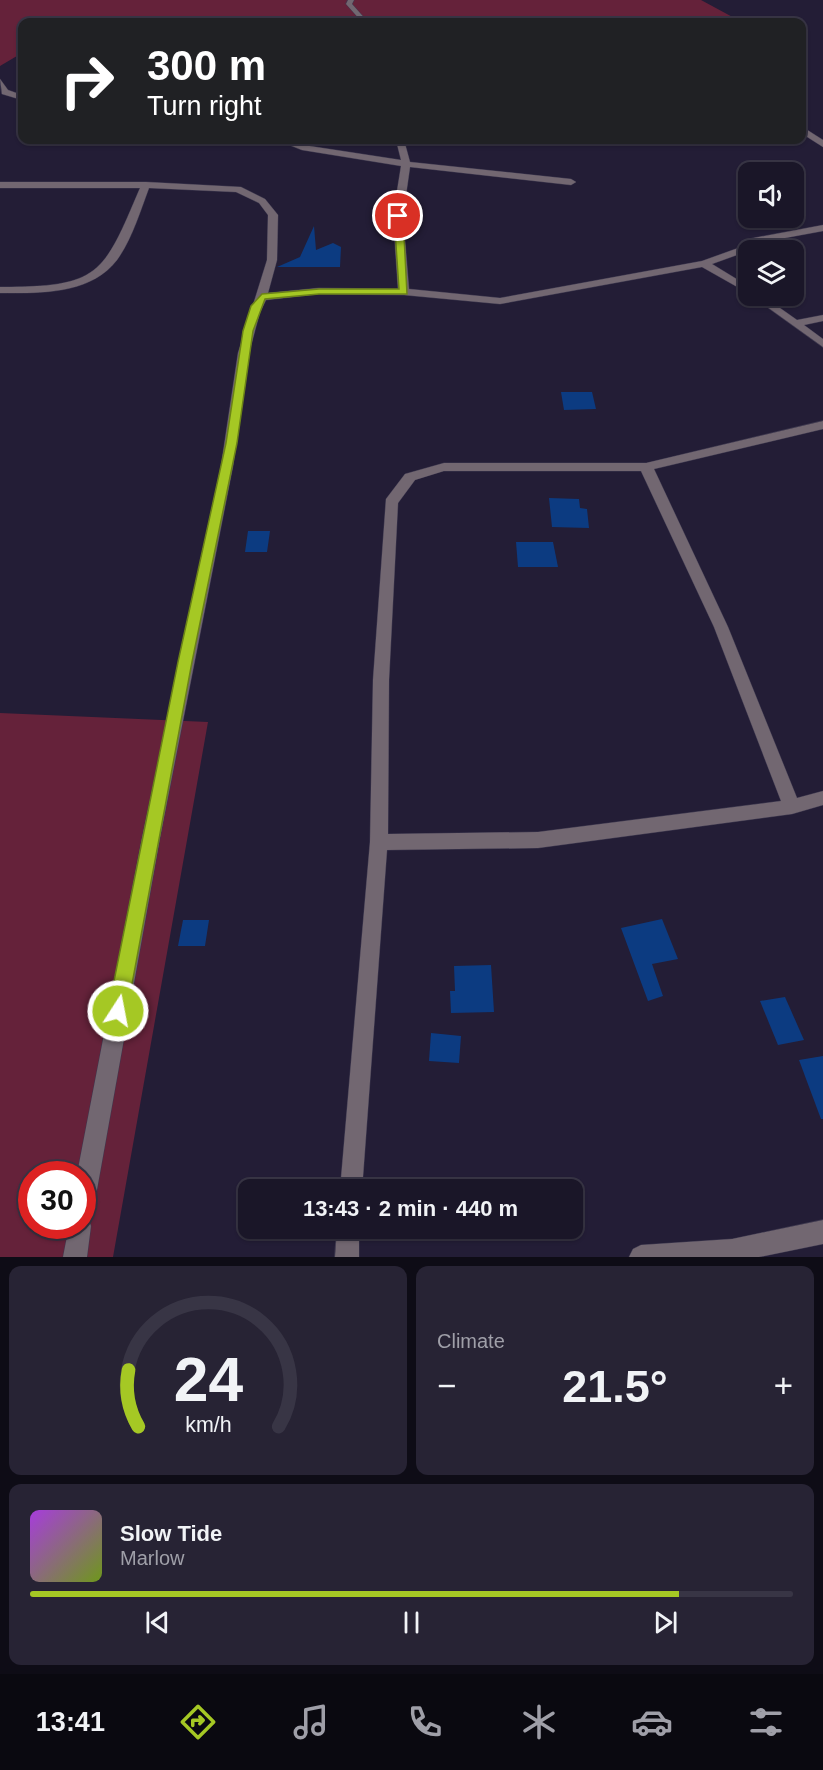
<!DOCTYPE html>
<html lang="en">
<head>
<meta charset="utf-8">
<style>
  body { margin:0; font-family:Arial,sans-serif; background:#272334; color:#f1f3f6; height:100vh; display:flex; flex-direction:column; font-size:22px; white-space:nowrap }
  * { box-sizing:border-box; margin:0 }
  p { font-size:20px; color:#9f9fa8 }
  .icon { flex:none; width:33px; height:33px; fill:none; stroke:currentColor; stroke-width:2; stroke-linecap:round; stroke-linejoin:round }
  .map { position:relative; height:1257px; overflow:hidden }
  .panel { display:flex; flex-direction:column; gap:9px; padding:9px; background:#0e0c16; flex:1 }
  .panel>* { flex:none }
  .guide { position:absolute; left:18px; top:18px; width:788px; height:126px; border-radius:12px; box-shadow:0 2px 4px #0004,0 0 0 2px #383545; background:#202124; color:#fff; overflow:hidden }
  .controls { position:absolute; left:738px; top:162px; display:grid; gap:12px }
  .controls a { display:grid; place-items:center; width:66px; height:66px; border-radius:12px; background:#1a1628; box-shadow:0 2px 4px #0004,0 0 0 2px #383545; font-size:30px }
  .speed { position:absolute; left:18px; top:1161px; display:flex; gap:12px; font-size:30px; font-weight:700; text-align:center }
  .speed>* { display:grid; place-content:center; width:78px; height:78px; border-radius:50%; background:#1a1628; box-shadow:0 2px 4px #0004,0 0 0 2px #383545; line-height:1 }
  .speed .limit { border:9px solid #d22; background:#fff; color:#111 }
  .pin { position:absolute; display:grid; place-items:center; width:51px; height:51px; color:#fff; margin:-26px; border:3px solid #fff; border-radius:50%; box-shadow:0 2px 6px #0007 }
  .me { position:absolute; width:66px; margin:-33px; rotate:11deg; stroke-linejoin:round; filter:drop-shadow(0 0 4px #0008) }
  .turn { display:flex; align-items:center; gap:21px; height:126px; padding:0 30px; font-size:27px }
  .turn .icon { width:78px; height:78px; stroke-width:2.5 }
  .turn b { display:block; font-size:42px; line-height:51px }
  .big { font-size:45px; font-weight:800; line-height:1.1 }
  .panel .card { flex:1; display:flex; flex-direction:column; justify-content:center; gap:9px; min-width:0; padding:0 21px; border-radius:12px; background:#272334 }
  .panel .dial { align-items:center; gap:0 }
  .dial svg { height:156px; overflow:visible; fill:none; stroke:#383545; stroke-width:7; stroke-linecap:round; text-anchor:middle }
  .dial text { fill:#f1f3f6; stroke:none }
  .song { display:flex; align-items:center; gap:18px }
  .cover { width:72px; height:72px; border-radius:9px; background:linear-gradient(135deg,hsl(280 70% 55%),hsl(80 70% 35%)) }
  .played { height:6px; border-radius:3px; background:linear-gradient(90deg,#a5c824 85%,#383545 85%) }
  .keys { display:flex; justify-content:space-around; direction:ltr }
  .heat { display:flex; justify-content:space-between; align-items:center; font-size:33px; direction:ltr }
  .panel .tiles { flex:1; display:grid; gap:9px; grid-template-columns:1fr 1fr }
  .card:last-child { grid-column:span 2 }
  .trip { position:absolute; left:238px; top:1179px; width:345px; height:60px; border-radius:12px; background:#1a1628; box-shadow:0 2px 4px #0004,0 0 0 2px #383545; font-weight:800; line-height:60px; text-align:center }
  .dock { display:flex; height:96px; justify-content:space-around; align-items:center; background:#0a0910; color:#9f9fa8 }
  .dock .icon { width:42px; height:42px }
  .dock .active { color:#a5c824 }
  .dock b { font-size:27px; color:#f1f3f6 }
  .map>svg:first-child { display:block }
  .green { fill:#65223a; fill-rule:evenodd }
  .building { fill:#0c3b81 }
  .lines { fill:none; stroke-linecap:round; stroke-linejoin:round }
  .minor-casing { stroke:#3d384f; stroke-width:1 }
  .minor { fill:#726771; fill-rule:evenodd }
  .route { fill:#a5c824; stroke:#6b8217; stroke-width:1.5 }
</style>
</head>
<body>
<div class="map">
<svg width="823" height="1257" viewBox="0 0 823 1257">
  <rect width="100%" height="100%" fill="#231d36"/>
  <g class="green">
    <polygon points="0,0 701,0 738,20 710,22 22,22 22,53 0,66"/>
    <path d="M0 713 208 722 113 1257H0ZM32 1174H82V1226H32Z"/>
  </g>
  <g class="building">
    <polygon points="314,226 316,250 333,243 341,247 340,267 277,267 300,257"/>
    <polygon points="561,392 592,392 596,409 564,410"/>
    <polygon points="549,498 579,499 580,508 587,509 589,528 552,527"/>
    <polygon points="248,531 270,531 267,552 245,552"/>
    <polygon points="516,542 553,542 558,567 518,567"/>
    <polygon points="662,919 678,959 652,964 663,996 648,1001 621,928"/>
    <polygon points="183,920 209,920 205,946 178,946"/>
    <polygon points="491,965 494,1012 451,1013 450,991 455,991 454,966"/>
    <polygon points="785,997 804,1040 778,1045 760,1001"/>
    <polygon points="431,1033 461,1036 459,1063 429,1061"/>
    <polygon points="823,1056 823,1119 821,1119 799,1060"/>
  </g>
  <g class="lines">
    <g class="minor-casing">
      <g id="minor">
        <polygon points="348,0 354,0 352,4 368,22 362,22 346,4"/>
        <polygon points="0,79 8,90 22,95 22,100 2,94"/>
        <polygon points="801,126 823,140 823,147 801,133"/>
        <path d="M277 140H288L303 145 401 160 396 140H404L410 162 571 179 576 182 571 185 410 167 403 216 409 289 500 298 702 261 741 247 745 240 748 239 823 225V231L752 244 748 251 712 264 748 286V293L702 267 500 304 404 295 319 294 266 300 260 312 249 353 233 466 160 838 93 1212 89 1220 91 1226 87 1257H63L69 1226H82V1174H77L142 838 221 466 238 353 267 260 268 215 259 203 236 192 149 188C140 212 132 239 117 260 90 295 40 293 0 293V287C100 287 103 275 140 188H0V182H146L241 187 265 199 278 215 277 260 268 293 319 288 398 289 393 216 401 166 302 150Z"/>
        <polygon points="752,296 763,296 797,320 823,315 823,321 804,325 823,339 823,347"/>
        <path d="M823 421V429L654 469 728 627 797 798 823 791V805L792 814 538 848 387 850 362 1190H340L370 842 373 680 386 499 405 474 444 463H646ZM444 471H641L714 627 781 801 538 832 388 834 389 680 398 503 415 480Z"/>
        <polygon points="823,1220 823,1244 759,1257 629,1257 633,1249 641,1245 732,1239"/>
        <polygon points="337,1228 359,1228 359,1257 335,1257"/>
      </g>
    </g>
    <use href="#minor" class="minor"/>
  </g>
  <polygon class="route" points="398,214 403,216 407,294 319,294 265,299 253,331 237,443 192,662 127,1011 124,1018 118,1020 111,1018 108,1011 178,662 226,443 243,331 251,306 262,294 319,289 399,289 394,216"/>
</svg>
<div class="controls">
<a><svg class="icon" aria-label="sound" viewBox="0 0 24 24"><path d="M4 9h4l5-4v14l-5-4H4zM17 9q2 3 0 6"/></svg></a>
<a><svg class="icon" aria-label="layers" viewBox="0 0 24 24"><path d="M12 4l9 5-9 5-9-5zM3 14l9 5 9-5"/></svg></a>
</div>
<div class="speed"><div class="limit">30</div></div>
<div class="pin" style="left:398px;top:216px;background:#d93025"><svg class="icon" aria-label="arrive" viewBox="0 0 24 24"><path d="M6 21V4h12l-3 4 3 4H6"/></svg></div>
<svg class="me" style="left:118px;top:1011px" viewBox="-20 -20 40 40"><circle r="17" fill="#a5c824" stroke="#fff" stroke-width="3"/><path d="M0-11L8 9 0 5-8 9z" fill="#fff"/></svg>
<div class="trip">13:43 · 2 min · 440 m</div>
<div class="guide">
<div class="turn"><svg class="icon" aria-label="right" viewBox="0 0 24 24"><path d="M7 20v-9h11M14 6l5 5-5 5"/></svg><div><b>300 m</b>Turn right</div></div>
</div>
</div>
<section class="panel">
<div class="tiles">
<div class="card dial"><svg viewBox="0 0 100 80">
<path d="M14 69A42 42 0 1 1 86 69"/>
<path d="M14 69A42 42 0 0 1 9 40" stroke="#a5c824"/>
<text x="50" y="56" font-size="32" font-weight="700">24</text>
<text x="50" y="72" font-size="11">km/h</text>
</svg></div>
<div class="card"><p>Climate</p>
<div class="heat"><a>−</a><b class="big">21.5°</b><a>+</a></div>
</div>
<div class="card">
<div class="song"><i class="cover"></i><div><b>Slow Tide</b><p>Marlow</p></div></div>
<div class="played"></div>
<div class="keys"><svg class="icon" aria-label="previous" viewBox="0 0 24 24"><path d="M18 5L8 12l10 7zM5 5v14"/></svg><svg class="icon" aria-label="pause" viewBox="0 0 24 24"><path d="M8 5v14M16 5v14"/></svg><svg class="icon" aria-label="next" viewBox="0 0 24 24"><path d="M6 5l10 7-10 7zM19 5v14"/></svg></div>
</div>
</div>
</section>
<nav class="dock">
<b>13:41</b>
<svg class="icon active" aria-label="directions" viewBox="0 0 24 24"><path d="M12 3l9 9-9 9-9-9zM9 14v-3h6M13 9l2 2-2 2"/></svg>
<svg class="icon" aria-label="music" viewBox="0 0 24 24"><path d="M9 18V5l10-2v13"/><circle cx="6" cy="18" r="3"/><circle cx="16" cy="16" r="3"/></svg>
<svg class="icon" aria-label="phone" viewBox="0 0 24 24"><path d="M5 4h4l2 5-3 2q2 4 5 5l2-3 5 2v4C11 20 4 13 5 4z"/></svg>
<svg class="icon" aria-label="climate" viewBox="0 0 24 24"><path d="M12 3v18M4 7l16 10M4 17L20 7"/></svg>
<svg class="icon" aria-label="car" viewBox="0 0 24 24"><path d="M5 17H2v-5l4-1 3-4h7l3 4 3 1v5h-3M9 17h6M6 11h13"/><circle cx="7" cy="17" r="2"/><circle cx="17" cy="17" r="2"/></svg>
<svg class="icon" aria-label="filters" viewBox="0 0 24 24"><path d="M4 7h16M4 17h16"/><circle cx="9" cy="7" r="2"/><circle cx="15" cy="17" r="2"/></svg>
</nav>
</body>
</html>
